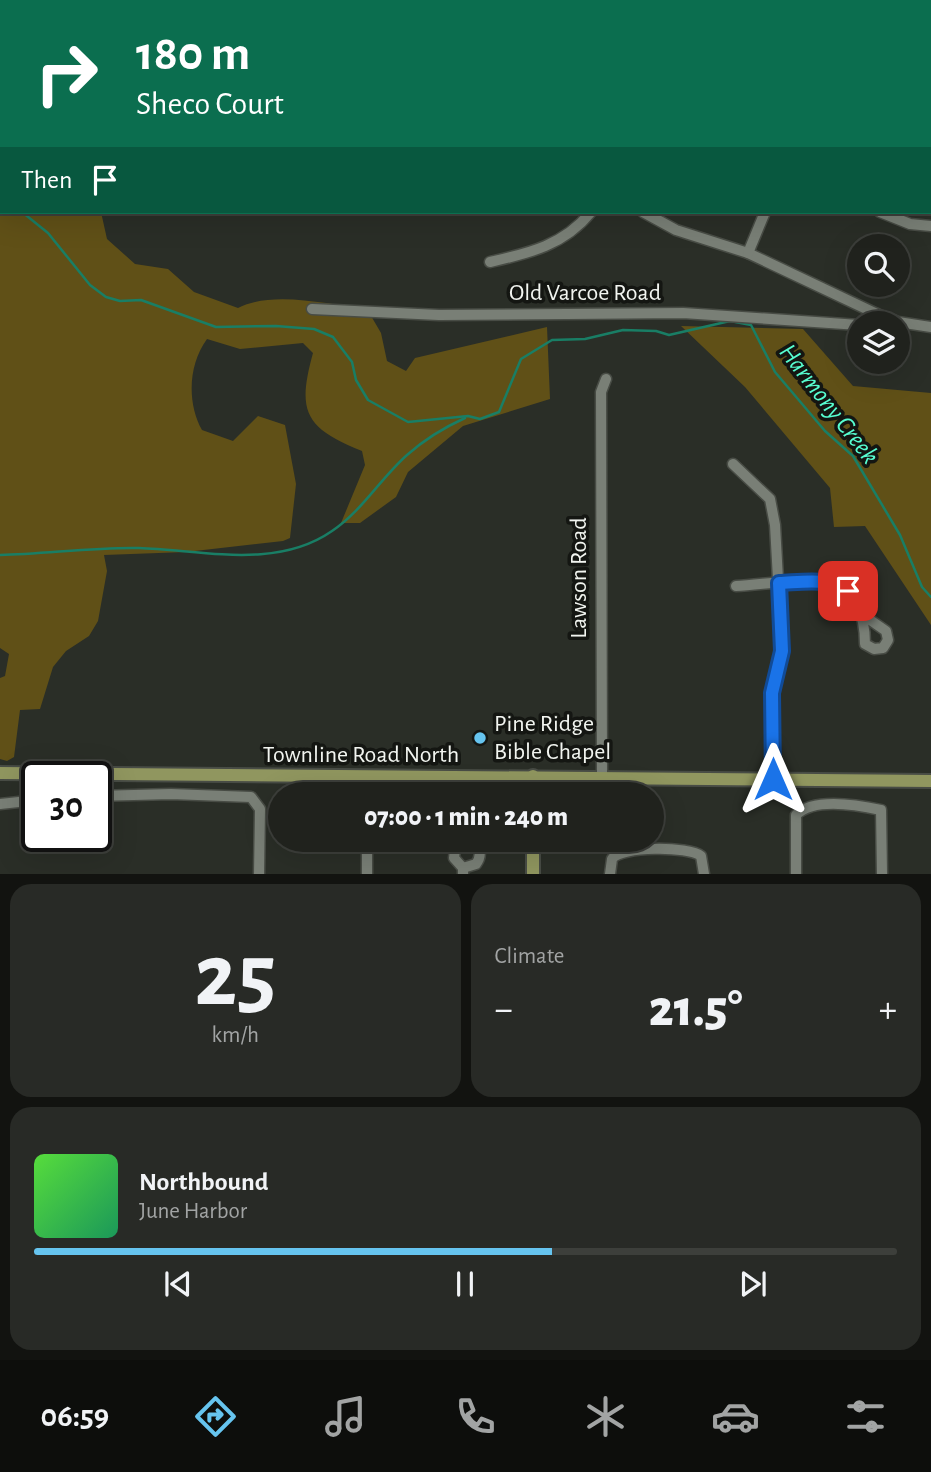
<!DOCTYPE html>
<html lang="en">
<head>
<meta charset="utf-8">
<style>
  body { margin:0; font-family:"Alegreya Sans",sans-serif; background:#282a26; color:#f1f3f6; height:100vh; display:flex; flex-direction:column; font-size:26px; white-space:nowrap }
  * { box-sizing:border-box; margin:0 }
  p { font-size:23px; color:#a2a4a4 }
  .icon { flex:none; width:38px; height:38px; fill:none; stroke:currentColor; stroke-width:2; stroke-linecap:round; stroke-linejoin:round }
  .map { position:relative; height:874px; overflow:hidden }
  .details { display:flex; flex-direction:column; gap:10px; padding:10px; background:#121310; flex:1 }
  .details>* { flex:none }
  .guide { position:absolute; left:0px; top:0px; width:931px; height:214px; box-shadow:0 7px 28px #0002,0 0 0 2px #3d3f3b; background:#0b6e4f; color:#fff; overflow:hidden }
  .tools { position:absolute; left:847px; top:234px; display:grid; gap:14px }
  .tools a { display:grid; place-items:center; width:63px; height:63px; border-radius:50%; background:#20221d; box-shadow:0 7px 28px #0002,0 0 0 2px #3d3f3b; font-size:35px }
  .speed { position:absolute; left:21px; top:761px; display:flex; gap:14px; font-size:35px; font-weight:700; text-align:center }
  .speed>* { display:grid; place-content:center; width:91px; height:91px; border-radius:50%; background:#20221d; box-shadow:0 7px 28px #0002,0 0 0 2px #3d3f3b; line-height:1 }
  .speed .limit { border:4px solid #111; border-radius:10px; background:#fff; color:#111 }
  .pin { position:absolute; display:grid; place-items:center; width:60px; height:60px; color:#fff; margin:-30px; border-radius:14px; box-shadow:0 4px 10px #0006 }
  .me { position:absolute; width:77px; margin:-38px; rotate:0deg; stroke-linejoin:round; filter:drop-shadow(0 0 5px #0008) }
  .turn { display:flex; align-items:center; gap:24px; height:147px; padding:0 21px; font-size:32px }
  .turn .icon { width:91px; height:91px; stroke-width:2.5 }
  .turn b { display:block; font-size:49px; line-height:60px }
  .then { display:flex; align-items:center; height:66px; padding:0 21px; background:#0003; gap:14px; font-size:26px }
  .big { font-size:52px; font-weight:800; line-height:1.1 }
  .details .widget { flex:1; display:flex; flex-direction:column; justify-content:center; gap:10px; min-width:0; padding:0 24px; border-radius:21px; background:#282a26 }
  .details .dial { align-items:center; gap:0 }
  .dial b { font-size:91px; line-height:1 }
  .song { display:flex; align-items:center; gap:21px }
  .cover { width:84px; height:84px; border-radius:10px; background:linear-gradient(135deg,hsl(110 70% 55%),hsl(150 70% 35%)) }
  .played { height:7px; border-radius:4px; background:linear-gradient(90deg,#66c4ef 60%,#3d3f3b 60%) }
  .keys { display:flex; justify-content:space-around; direction:ltr }
  .heat { display:flex; justify-content:space-between; align-items:center; font-size:38px; direction:ltr }
  .details .tiles { flex:1; display:grid; gap:10px; grid-template-columns:1fr 1fr }
  .widget:last-child { grid-column:span 2 }
  .trip { position:absolute; left:268px; top:782px; width:396px; height:70px; border-radius:35px; background:#20221d; box-shadow:0 7px 28px #0002,0 0 0 2px #3d3f3b; font-weight:800; line-height:70px; text-align:center }
  .menu { display:flex; height:112px; justify-content:space-around; align-items:center; background:#0d0e0c; color:#a2a4a4 }
  .menu .icon { width:49px; height:49px }
  .menu .on { color:#66c4ef }
  .menu b { font-size:32px; color:#f1f3f6 }
  .map>svg:first-child { display:block }
  .green { fill:#605017 }
  .lines { fill:none; stroke-linecap:round; stroke-linejoin:round }
  .stream { stroke:#197e65; stroke-width:2.5 }
  .minor-casing { stroke:#484c45; stroke-width:13 }
  .major-casing { stroke:#484c45; stroke-width:16 }
  .minor { stroke:#797f76; stroke-width:10 }
  .major { stroke:#90965f; stroke-width:12 }
  .route-casing { stroke:#114b97; stroke-width:18 }
  .route { stroke:#1a73e8; stroke-width:12 }
  .poi-dot { fill:#66c4ef; stroke:#141612; stroke-width:2.5 }
  .labels { text-anchor:middle; dominant-baseline:central; stroke-width:7; stroke-linejoin:round; paint-order:stroke }
  .street-label { font-size:24px; fill:#f2f5f0; stroke:#141612 }
  .poi-label { font-size:24px; fill:#f2f5f0; stroke:#141612; text-anchor:start }
  .water-label { font-size:26px; font-style:italic; fill:#57fed1; stroke:#141612 }
</style>
</head>
<body>
<div class="map">
<svg width="931" height="874" viewBox="0 0 931 874">
  <rect width="100%" height="100%" fill="#2a2e27"/>
  <g class="green">
    <rect x="440" y="0" width="330" height="2"/>
    <path d="M0 115 2 212H101L107 239 135 264 168 269 194 292 238 308C274 290 329 305 367 309L381 333 387 361 406 371 415 358 547 327 550 399 463 426 408 472 396 497 360 523H341L365 465 362 451C304 428 297 411 313 353L303 343 240 349 207 339C188 365 187 403 202 430L233 441 258 416 285 425 296 484 290 538 283 541 186 552 104 555 107 571 98 621 89 636 66 651 53 667 40 709 20 710 14 757 7 761 0 759V678L5 676 9 654 0 648Z"/>
    <polygon points="681,326 803,329 853,386 931,393 931,625 865,526 834,527 830,488 745,387"/>
  </g>
  <g class="lines">
    <g class="stream">
      <polyline points="0,185 2,187"/>
      <polyline points="22,212 48,233 90,285 106,297 120,301 141,300 216,327 276,326 314,329 333,337 352,362 356,380 368,400 408,422 468,416 480,419 499,412 521,359 552,340 585,339 623,330 656,331 669,335 730,321 751,325 775,372 825,431 853,456 900,535 922,587 931,597"/>
      <path d="M0 555C46 554 93 547 139 548 202 550 276 570 332 531 362 511 380 479 407 455 425 439 443 428 465 418"/>
    </g>
    <g class="minor-casing">
      <g id="minor">
        <polyline points="836,2 836,0"/>
        <polyline points="929,89 931,89"/>
        <polyline points="643,212 676,230 748,253 877,314 898,322 931,327"/>
        <polyline points="880,212 910,224 931,226"/>
        <polyline points="748,253 765,212"/>
        <path d="M490 262C530 253 564 245 591 212"/>
        <polyline points="312,309 439,315 683,313 859,325"/>
        <polyline points="869,324 877,314"/>
        <polyline points="733,464 770,499 775,525 782,651 772,693 773,780"/>
        <path d="M736 586C793 583 865 561 865 644L874 649 883 648 888 640 886 631 863 615"/>
        <polyline points="602,777 601,392 606,379"/>
        <polyline points="367,794 367,777"/>
        <polyline points="96,796 171,794 251,797 260,809 259,874"/>
        <polyline points="0,804 37,800"/>
        <polyline points="367,874 367,840"/>
        <path d="M463 874V868L454 858 455 849 464 841C478 841 484 853 476 864L463 868"/>
        <path d="M610 874 612 859C620 846 689 846 701 856L704 874"/>
        <path d="M796 874V815C814 797 858 805 881 810L882 874"/>
      </g>
    </g>
    <g class="major-casing">
      <g id="major">
        <polyline points="0,773 931,781"/>
        <polyline points="533,776 533,794"/>
        <polyline points="533,840 533,874"/>
      </g>
    </g>
    <use href="#minor" class="minor"/>
    <use href="#major" class="major"/>
  </g>
  <g class="lines">
    <g class="route-casing">
      <path id="route" d="M773 779 772 693 782 651 779 583C803 582 827 577 848 591"/>
    </g>
    <use href="#route" class="route"/>
  </g>
  <circle class="poi-dot" cx="480" cy="738" r="7"/>
  <g class="labels">
    <g class="street-label">
      <text x="585" y="293">Old Varcoe Road</text>
      <text transform="translate(579 578) rotate(-90)">Lawson Road</text>
      <text x="361" y="755">Townline Road North</text>
    </g>
    <g class="poi-label">
      <text x="494" y="724">Pine Ridge<tspan x="494" dy="28">Bible Chapel</tspan></text>
    </g>
    <g class="water-label">
      <text transform="translate(829 404) rotate(52)">Harmony Creek</text>
    </g>
  </g>
</svg>
<div class="tools">
<a><svg class="icon" aria-label="search" viewBox="0 0 24 24"><circle cx="10" cy="10" r="6"/><path d="M15 15l6 6"/></svg></a>
<a><svg class="icon" aria-label="layers" viewBox="0 0 24 24"><path d="M12 4l9 5-9 5-9-5zM3 14l9 5 9-5"/></svg></a>
</div>
<div class="speed"><div class="limit">30</div></div>
<div class="pin" style="left:848px;top:591px;background:#d93025"><svg class="icon" aria-label="arrive" viewBox="0 0 24 24"><path d="M6 21V4h12l-3 4 3 4H6"/></svg></div>
<svg class="me" style="left:773px;top:779px" viewBox="-20 -20 40 40"><path d="M0-17L14 15 0 8-14 15z" fill="#1a73e8" stroke="#fff" stroke-width="4"/></svg>
<div class="trip">07:00 · 1 min · 240 m</div>
<div class="guide">
<div class="turn"><svg class="icon" aria-label="right" viewBox="0 0 24 24"><path d="M7 20v-9h11M14 6l5 5-5 5"/></svg><div><b>180 m</b>Sheco Court</div></div>
<div class="then">Then<svg class="icon" aria-label="arrive" viewBox="0 0 24 24"><path d="M6 21V4h12l-3 4 3 4H6"/></svg></div>
</div>
</div>
<section class="details">
<div class="tiles">
<div class="widget dial"><b>25</b><p>km/h</p></div>
<div class="widget"><p>Climate</p>
<div class="heat"><a>−</a><b class="big">21.5°</b><a>+</a></div>
</div>
<div class="widget">
<div class="song"><i class="cover"></i><div><b>Northbound</b><p>June Harbor</p></div></div>
<div class="played"></div>
<div class="keys"><svg class="icon" aria-label="previous" viewBox="0 0 24 24"><path d="M18 5L8 12l10 7zM5 5v14"/></svg><svg class="icon" aria-label="pause" viewBox="0 0 24 24"><path d="M8 5v14M16 5v14"/></svg><svg class="icon" aria-label="next" viewBox="0 0 24 24"><path d="M6 5l10 7-10 7zM19 5v14"/></svg></div>
</div>
</div>
</section>
<nav class="menu">
<b>06:59</b>
<svg class="icon on" aria-label="directions" viewBox="0 0 24 24"><path d="M12 3l9 9-9 9-9-9zM9 14v-3h6M13 9l2 2-2 2"/></svg>
<svg class="icon" aria-label="music" viewBox="0 0 24 24"><path d="M9 18V5l10-2v13"/><circle cx="6" cy="18" r="3"/><circle cx="16" cy="16" r="3"/></svg>
<svg class="icon" aria-label="phone" viewBox="0 0 24 24"><path d="M5 4h4l2 5-3 2q2 4 5 5l2-3 5 2v4C11 20 4 13 5 4z"/></svg>
<svg class="icon" aria-label="climate" viewBox="0 0 24 24"><path d="M12 3v18M4 7l16 10M4 17L20 7"/></svg>
<svg class="icon" aria-label="car" viewBox="0 0 24 24"><path d="M5 17H2v-5l4-1 3-4h7l3 4 3 1v5h-3M9 17h6M6 11h13"/><circle cx="7" cy="17" r="2"/><circle cx="17" cy="17" r="2"/></svg>
<svg class="icon" aria-label="filters" viewBox="0 0 24 24"><path d="M4 7h16M4 17h16"/><circle cx="9" cy="7" r="2"/><circle cx="15" cy="17" r="2"/></svg>
</nav>
</body>
</html>
